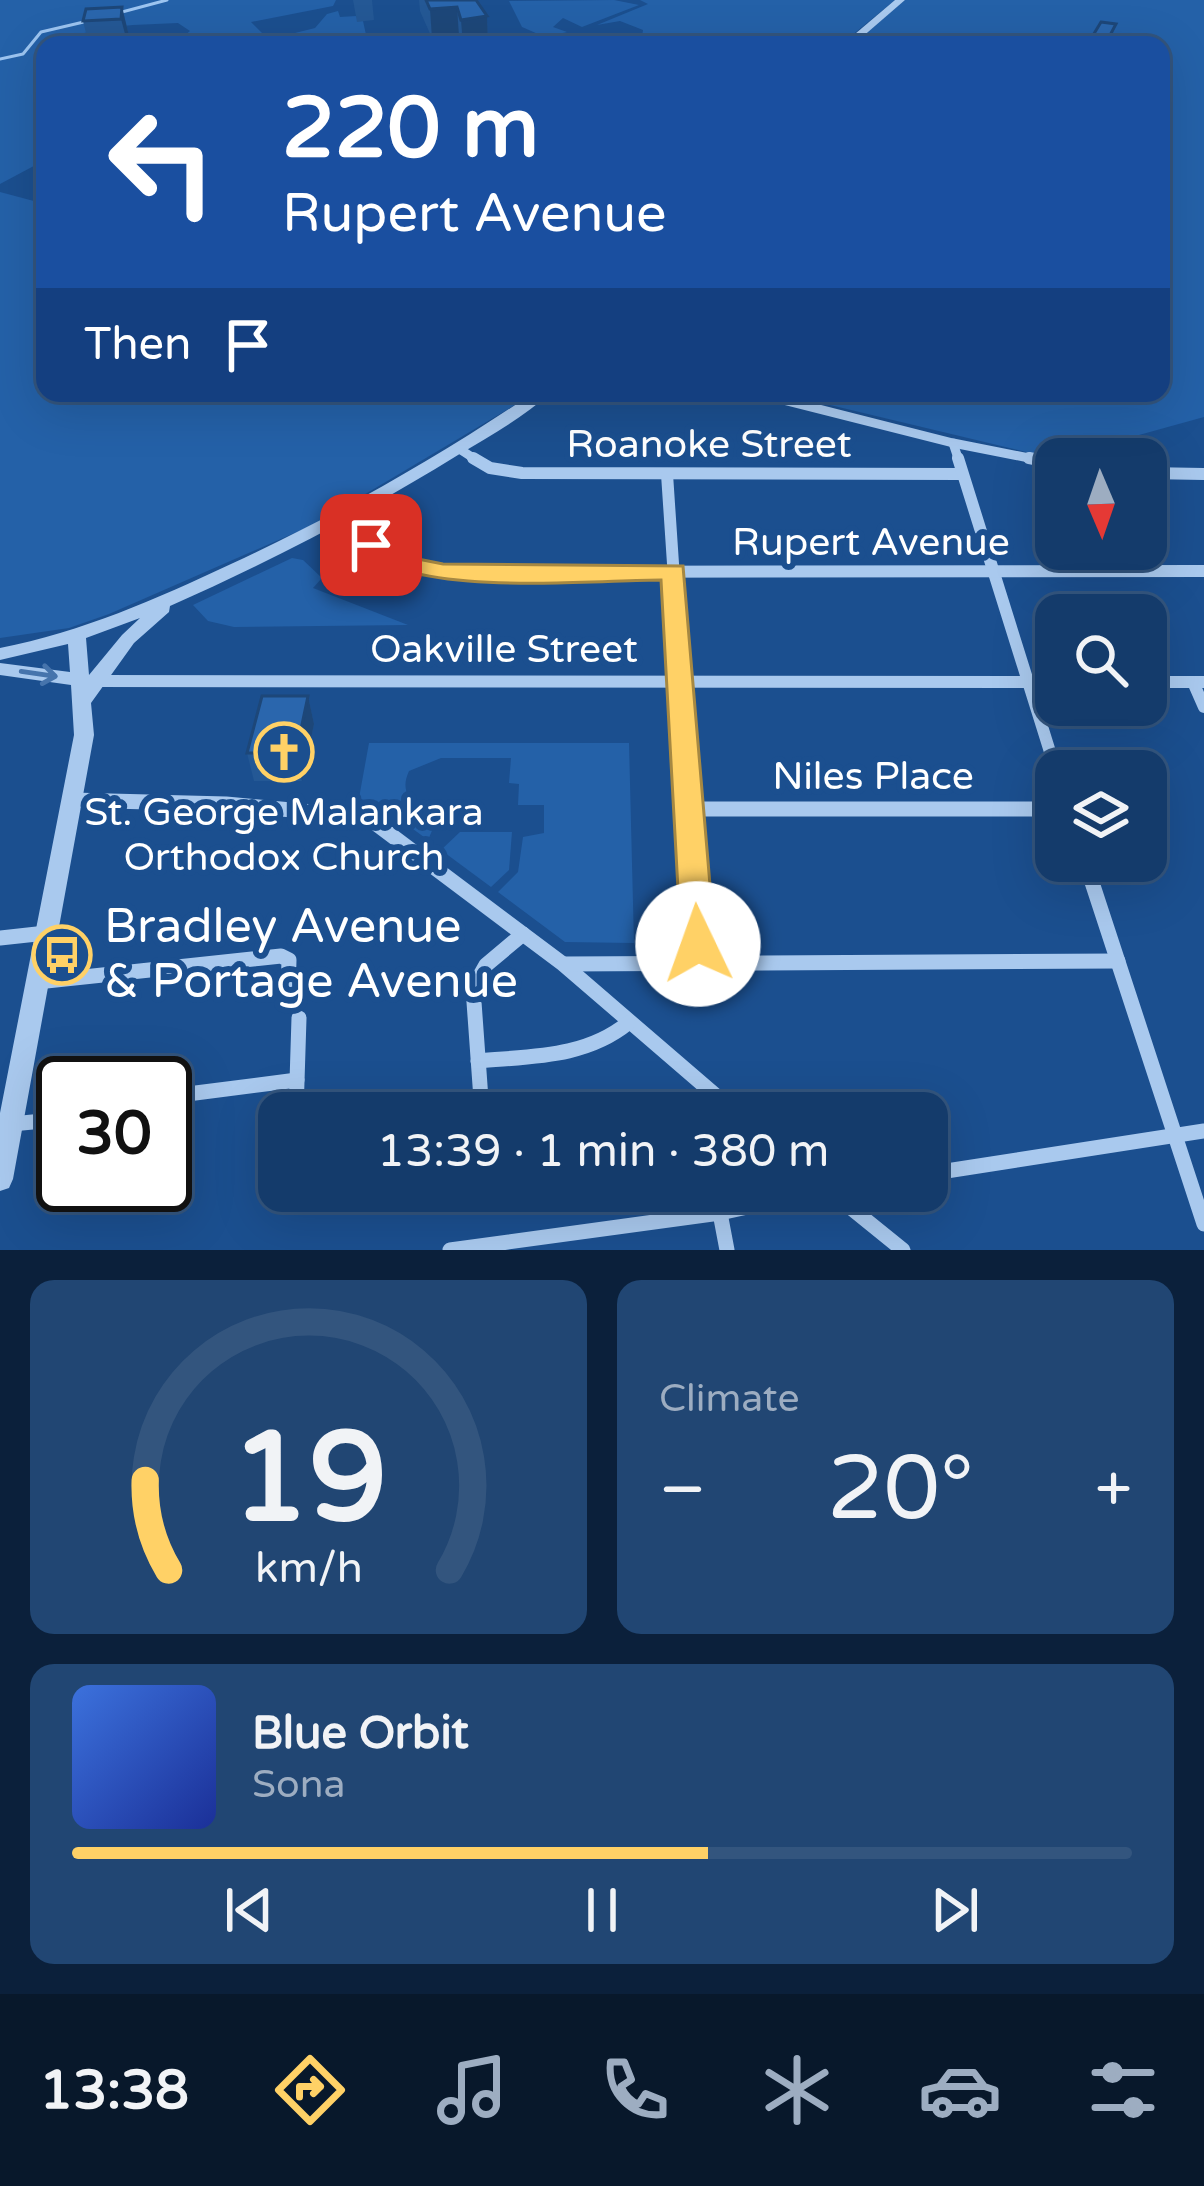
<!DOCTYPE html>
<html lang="en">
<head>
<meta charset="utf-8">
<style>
  body { margin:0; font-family:"Varela Round",sans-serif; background:#214673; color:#f1f3f6; height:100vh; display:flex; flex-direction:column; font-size:45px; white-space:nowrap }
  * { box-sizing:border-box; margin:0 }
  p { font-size:39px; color:#9dadc1 }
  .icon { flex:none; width:66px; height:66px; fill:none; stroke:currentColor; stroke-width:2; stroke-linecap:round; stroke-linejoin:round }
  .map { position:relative; height:1250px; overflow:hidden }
  .sheet { display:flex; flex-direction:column; gap:30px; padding:30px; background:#0b203b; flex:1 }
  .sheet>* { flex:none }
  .hud { position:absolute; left:36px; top:36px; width:1134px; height:366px; border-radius:24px; box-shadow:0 12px 48px #0002,0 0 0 3px #33557e; background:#1a4fa0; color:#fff; overflow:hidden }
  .needle { width:78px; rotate:178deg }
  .tools { position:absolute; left:1035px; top:438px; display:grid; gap:24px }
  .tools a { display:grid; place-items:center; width:132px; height:132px; border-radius:24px; background:#143b6b; box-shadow:0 12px 48px #0002,0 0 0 3px #33557e; font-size:60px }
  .speed { position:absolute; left:36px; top:1056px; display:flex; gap:24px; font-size:60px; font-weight:700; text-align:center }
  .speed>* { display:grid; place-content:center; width:156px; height:156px; border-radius:50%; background:#143b6b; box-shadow:0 12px 48px #0002,0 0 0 3px #33557e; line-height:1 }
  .speed .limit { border:6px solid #111; border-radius:18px; background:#fff; color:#111 }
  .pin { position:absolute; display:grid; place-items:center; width:102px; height:102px; color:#fff; margin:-51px; border-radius:24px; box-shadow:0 6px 18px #0006 }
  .me { position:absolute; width:132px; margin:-66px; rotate:357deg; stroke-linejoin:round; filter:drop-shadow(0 0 9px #0008) }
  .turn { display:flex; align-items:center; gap:42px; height:252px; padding:0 48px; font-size:54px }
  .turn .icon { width:156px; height:156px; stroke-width:2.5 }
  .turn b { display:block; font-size:84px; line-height:102px }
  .then { display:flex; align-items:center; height:114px; padding:0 48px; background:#0003; gap:24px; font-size:45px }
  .big { font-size:90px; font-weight:600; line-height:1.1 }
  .sheet .tile { flex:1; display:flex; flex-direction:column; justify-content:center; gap:18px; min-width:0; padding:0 42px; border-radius:24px; background:#214673 }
  .sheet .dial { align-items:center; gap:0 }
  .dial svg { height:312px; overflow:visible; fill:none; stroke:#33557e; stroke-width:7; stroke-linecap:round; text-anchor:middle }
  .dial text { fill:#f1f3f6; stroke:none }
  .song { display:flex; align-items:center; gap:36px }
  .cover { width:144px; height:144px; border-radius:18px; background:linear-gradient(135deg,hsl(220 70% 55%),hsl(230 70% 35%)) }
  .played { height:12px; border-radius:6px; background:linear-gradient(90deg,#ffd166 60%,#33557e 60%) }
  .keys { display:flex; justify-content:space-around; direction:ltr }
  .heat { display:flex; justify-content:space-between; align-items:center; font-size:66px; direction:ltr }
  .sheet .tiles { flex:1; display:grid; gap:30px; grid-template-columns:1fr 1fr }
  .tile:last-child { grid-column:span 2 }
  .trip { position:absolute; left:258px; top:1092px; width:690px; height:120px; border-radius:24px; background:#143b6b; box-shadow:0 12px 48px #0002,0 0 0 3px #33557e; font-weight:600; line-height:120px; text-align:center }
  .tab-bar { display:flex; height:192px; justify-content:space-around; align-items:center; background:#08182b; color:#9dadc1 }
  .tab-bar .icon { width:84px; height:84px }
  .tab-bar .on { color:#ffd166 }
  .tab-bar b { font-size:54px; color:#f1f3f6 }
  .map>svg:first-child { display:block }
  .green { fill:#2461a8 }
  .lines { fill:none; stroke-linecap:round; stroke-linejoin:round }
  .stream { stroke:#9cc4f0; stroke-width:3 }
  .minor-far2 { stroke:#a9c9ee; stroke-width:9 }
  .minor-far1 { stroke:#a9c9ee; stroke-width:12 }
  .minor { stroke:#a9c9ee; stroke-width:15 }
  .tertiary { fill:#a9c9ee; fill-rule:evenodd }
  .wall { fill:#245895 }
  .shaded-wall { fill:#1d4779 }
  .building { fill:#2a66ad; stroke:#1d4779; stroke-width:3 }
  .oneway { stroke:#4674ac }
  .route { fill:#ffd166; stroke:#a68842; stroke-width:3 }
  .labels { text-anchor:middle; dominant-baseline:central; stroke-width:12; stroke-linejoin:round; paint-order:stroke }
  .street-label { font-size:39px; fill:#fff; stroke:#1b4f8f }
  .poi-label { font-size:39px; fill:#fff; stroke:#1b4f8f }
  .near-poi-label { font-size:48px; fill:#fff; stroke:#1b4f8f; text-anchor:start }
</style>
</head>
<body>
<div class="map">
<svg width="1204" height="1250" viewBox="0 0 1204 1250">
  <rect width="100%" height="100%" fill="#1b4f8f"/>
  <g class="green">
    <polygon points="0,0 336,0 333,6 251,22 262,33 227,45 173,45 190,31 178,23 133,25 101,28 45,45 38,68 45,74 45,160 0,184"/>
    <polygon points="614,0 639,5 582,27 563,18 553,27 567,32 545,37 522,27 509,1"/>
    <polygon points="640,0 895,0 840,45 662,45 642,38 643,30 620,21 597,25 648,4"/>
    <polygon points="905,0 1204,0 1204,417 1139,435 1163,454 1164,465 1146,467 1146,459 1068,459 1026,452 780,393 1161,393 1161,45 851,45"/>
    <polygon points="338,11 340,17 356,16 363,21 368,44 346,45 345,37 321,34 325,39 321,41 330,45 284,40 281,45 247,45 315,28 327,14"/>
    <polygon points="0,192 45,204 45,393 535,393 315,524 109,614 69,628 0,638"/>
    <polygon points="292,558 303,560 322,578 313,588 408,625 234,627 208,621 193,605"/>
    <path d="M369 743H629L634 943 565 942 498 892 518 872 523 837 544 833V805H518L519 784 509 783 511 758H441L409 771C396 799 422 806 434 826L428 840 387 810 359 798Z"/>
    <polygon points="460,832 512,832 509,870 491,887 441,850"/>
  </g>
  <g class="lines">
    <g class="stream">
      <polyline points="122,12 167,0"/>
      <polyline points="0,59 23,54 41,32 88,21"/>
    </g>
    <g class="minor-far2">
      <polyline points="756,393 953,443 1044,461"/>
      <polyline points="953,443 959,461"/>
      <polyline points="461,450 478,461"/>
    </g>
    <g class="minor-far1">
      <polyline points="473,458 490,468 522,473 962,474"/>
      <polyline points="958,458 1056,771"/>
      <polyline points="1029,458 1056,463"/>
      <polyline points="1146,473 1204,474"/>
      <polyline points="667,474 689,803"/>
      <polyline points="333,523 406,565 443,572 1204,571"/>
      <polyline points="96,681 1056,682"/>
      <polyline points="1146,682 1204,682"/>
      <polyline points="1193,682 1204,707"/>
      <polyline points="72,800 178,803"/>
    </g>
    <g class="minor">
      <polyline points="72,800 226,804 367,817 563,964 736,1113"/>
      <polyline points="688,800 699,962"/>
      <polyline points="690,809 1056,809"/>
      <polyline points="1085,861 1204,1224"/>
      <polyline points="0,938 46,933"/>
      <polyline points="564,964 1118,961"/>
      <polyline points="37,982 281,956 289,960 288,994"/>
      <path d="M478 1061C531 1056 585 1058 628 1023"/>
      <polyline points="165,1101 172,1096 297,1080"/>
      <polyline points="296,1113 299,1018"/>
      <polyline points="482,1113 473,988 486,965 523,934"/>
      <polyline points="12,1124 63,1119"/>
      <polyline points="927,1174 1204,1131"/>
      <polyline points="830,1191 903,1250"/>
      <polyline points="720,1213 727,1250"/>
      <polyline points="450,1250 720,1213 820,1191"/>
    </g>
    <g class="tertiary">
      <polygon points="895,0 905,0 853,45 842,45"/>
      <path d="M533 393H550C524 417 489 437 458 455 366 512 269 562 170 606L169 612 134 643 91 703 94 735 13 1179 9 1188 0 1191V1113L74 735 71 685 0 675V663L70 672 68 644 0 660V648C82 632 156 599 231 564 337 515 437 458 533 393ZM140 618 122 635 89 675 86 638Z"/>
    </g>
  </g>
  <g class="wall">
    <polygon points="353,0 372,0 374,20 357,22"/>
    <polygon points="419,0 476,0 487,16 488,45 462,45 459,36 432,38 420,11"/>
    <polygon points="122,7 129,36 128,45 89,45 83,21"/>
    <polygon points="1116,24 1109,45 1091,45 1092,37"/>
    <polygon points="308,696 314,724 302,781 254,781 247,753"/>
  </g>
  <g class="shaded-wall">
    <polygon points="122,7 129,36 128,45 121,19"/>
    <polygon points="457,7 459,36 432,38 430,9"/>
    <polygon points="487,16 488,45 463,45 461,20"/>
    <polygon points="308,696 314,724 302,781 296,753"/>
  </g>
  <g class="building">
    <polygon points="426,0 476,0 487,16 461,20 457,7 430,9"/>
    <polygon points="122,7 121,19 83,21 86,9"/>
    <polygon points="1101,22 1116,24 1108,39 1092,37"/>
    <polygon points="262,696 308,696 296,753 247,753"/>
  </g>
  <defs><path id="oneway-shaft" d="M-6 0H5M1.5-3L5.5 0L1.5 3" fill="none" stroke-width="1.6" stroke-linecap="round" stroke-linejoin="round" transform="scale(3)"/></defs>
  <use class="oneway" href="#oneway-shaft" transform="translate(39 674) rotate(8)"/>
  <path class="route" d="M371 537 413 558 443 564 683 566 715 944 710 955 698 959 686 955 681 944 661 580C590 580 405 599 358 545L362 540Z"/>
  <defs>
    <g id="church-ring" transform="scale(3)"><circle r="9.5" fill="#1b4f8f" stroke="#ffd166" stroke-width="1.5"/><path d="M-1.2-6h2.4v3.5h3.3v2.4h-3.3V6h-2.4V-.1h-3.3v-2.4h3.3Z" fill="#ffd166"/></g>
    <g id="bus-ring" transform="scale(3)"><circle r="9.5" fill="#1b4f8f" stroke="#ffd166" stroke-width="1.5"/><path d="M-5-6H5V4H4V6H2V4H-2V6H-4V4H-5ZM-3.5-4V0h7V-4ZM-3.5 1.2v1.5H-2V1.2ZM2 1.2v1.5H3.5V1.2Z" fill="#ffd166"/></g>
  </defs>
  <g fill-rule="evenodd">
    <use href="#church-ring" x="284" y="752"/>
    <use href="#bus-ring" x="62" y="955"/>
  </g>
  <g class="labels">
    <g class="street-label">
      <text x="709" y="444">Roanoke Street</text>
      <text x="871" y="542">Rupert Avenue</text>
      <text x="504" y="649">Oakville Street</text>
      <text x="873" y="776">Niles Place</text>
    </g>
    <g class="poi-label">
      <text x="284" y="812">St. George Malankara<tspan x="284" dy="45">Orthodox Church</tspan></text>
    </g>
    <g class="near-poi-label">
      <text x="104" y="927">Bradley Avenue<tspan x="104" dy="55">&amp; Portage Avenue</tspan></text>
    </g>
  </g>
</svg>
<div class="tools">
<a><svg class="needle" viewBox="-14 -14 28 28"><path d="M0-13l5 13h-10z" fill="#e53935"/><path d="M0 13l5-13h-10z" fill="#9dadc1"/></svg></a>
<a><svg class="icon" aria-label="search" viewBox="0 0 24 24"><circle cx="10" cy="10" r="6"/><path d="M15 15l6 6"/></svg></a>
<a><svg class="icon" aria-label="layers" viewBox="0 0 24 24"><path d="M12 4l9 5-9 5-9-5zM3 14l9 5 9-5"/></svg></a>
</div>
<div class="speed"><div class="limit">30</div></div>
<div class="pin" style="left:371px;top:545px;background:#d93025"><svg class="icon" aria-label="arrive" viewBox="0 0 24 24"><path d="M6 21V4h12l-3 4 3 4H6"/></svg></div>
<svg class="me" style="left:698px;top:944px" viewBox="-20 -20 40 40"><circle r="19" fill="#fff"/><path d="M0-13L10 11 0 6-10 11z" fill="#ffd166"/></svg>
<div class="trip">13:39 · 1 min · 380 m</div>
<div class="hud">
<div class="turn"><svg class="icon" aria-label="left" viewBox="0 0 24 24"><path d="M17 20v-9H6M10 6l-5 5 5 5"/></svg><div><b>220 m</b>Rupert Avenue</div></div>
<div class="then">Then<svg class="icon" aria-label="arrive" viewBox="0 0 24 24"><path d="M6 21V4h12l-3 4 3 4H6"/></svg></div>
</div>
</div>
<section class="sheet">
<div class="tiles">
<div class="tile dial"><svg viewBox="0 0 100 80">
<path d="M14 69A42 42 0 1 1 86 69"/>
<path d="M14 69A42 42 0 0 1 8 46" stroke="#ffd166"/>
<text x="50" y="56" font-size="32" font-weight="700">19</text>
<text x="50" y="72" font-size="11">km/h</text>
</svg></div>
<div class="tile"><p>Climate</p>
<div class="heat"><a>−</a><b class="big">20°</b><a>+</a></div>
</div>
<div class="tile">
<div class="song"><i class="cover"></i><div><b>Blue Orbit</b><p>Sona</p></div></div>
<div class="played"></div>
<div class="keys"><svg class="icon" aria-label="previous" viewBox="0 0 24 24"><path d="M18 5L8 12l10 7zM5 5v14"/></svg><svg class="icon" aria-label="pause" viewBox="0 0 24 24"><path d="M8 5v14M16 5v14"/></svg><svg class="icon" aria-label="next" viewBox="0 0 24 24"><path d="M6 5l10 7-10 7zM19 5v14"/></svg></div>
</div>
</div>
</section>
<nav class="tab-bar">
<b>13:38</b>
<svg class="icon on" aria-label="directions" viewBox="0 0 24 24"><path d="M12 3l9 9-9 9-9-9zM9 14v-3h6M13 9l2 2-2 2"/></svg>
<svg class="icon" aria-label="music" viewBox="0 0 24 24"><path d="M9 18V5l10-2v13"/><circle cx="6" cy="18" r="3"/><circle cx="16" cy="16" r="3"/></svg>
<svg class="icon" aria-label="phone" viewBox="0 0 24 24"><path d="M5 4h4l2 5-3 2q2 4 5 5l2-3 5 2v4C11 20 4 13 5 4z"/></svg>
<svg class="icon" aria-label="climate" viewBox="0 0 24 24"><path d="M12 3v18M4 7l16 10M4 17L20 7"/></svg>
<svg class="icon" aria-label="car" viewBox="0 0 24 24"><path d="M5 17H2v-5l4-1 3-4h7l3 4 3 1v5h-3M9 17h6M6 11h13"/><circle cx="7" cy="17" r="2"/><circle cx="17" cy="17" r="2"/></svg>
<svg class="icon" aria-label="filters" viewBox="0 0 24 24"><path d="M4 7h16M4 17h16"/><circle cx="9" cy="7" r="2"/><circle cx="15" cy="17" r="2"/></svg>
</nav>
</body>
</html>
